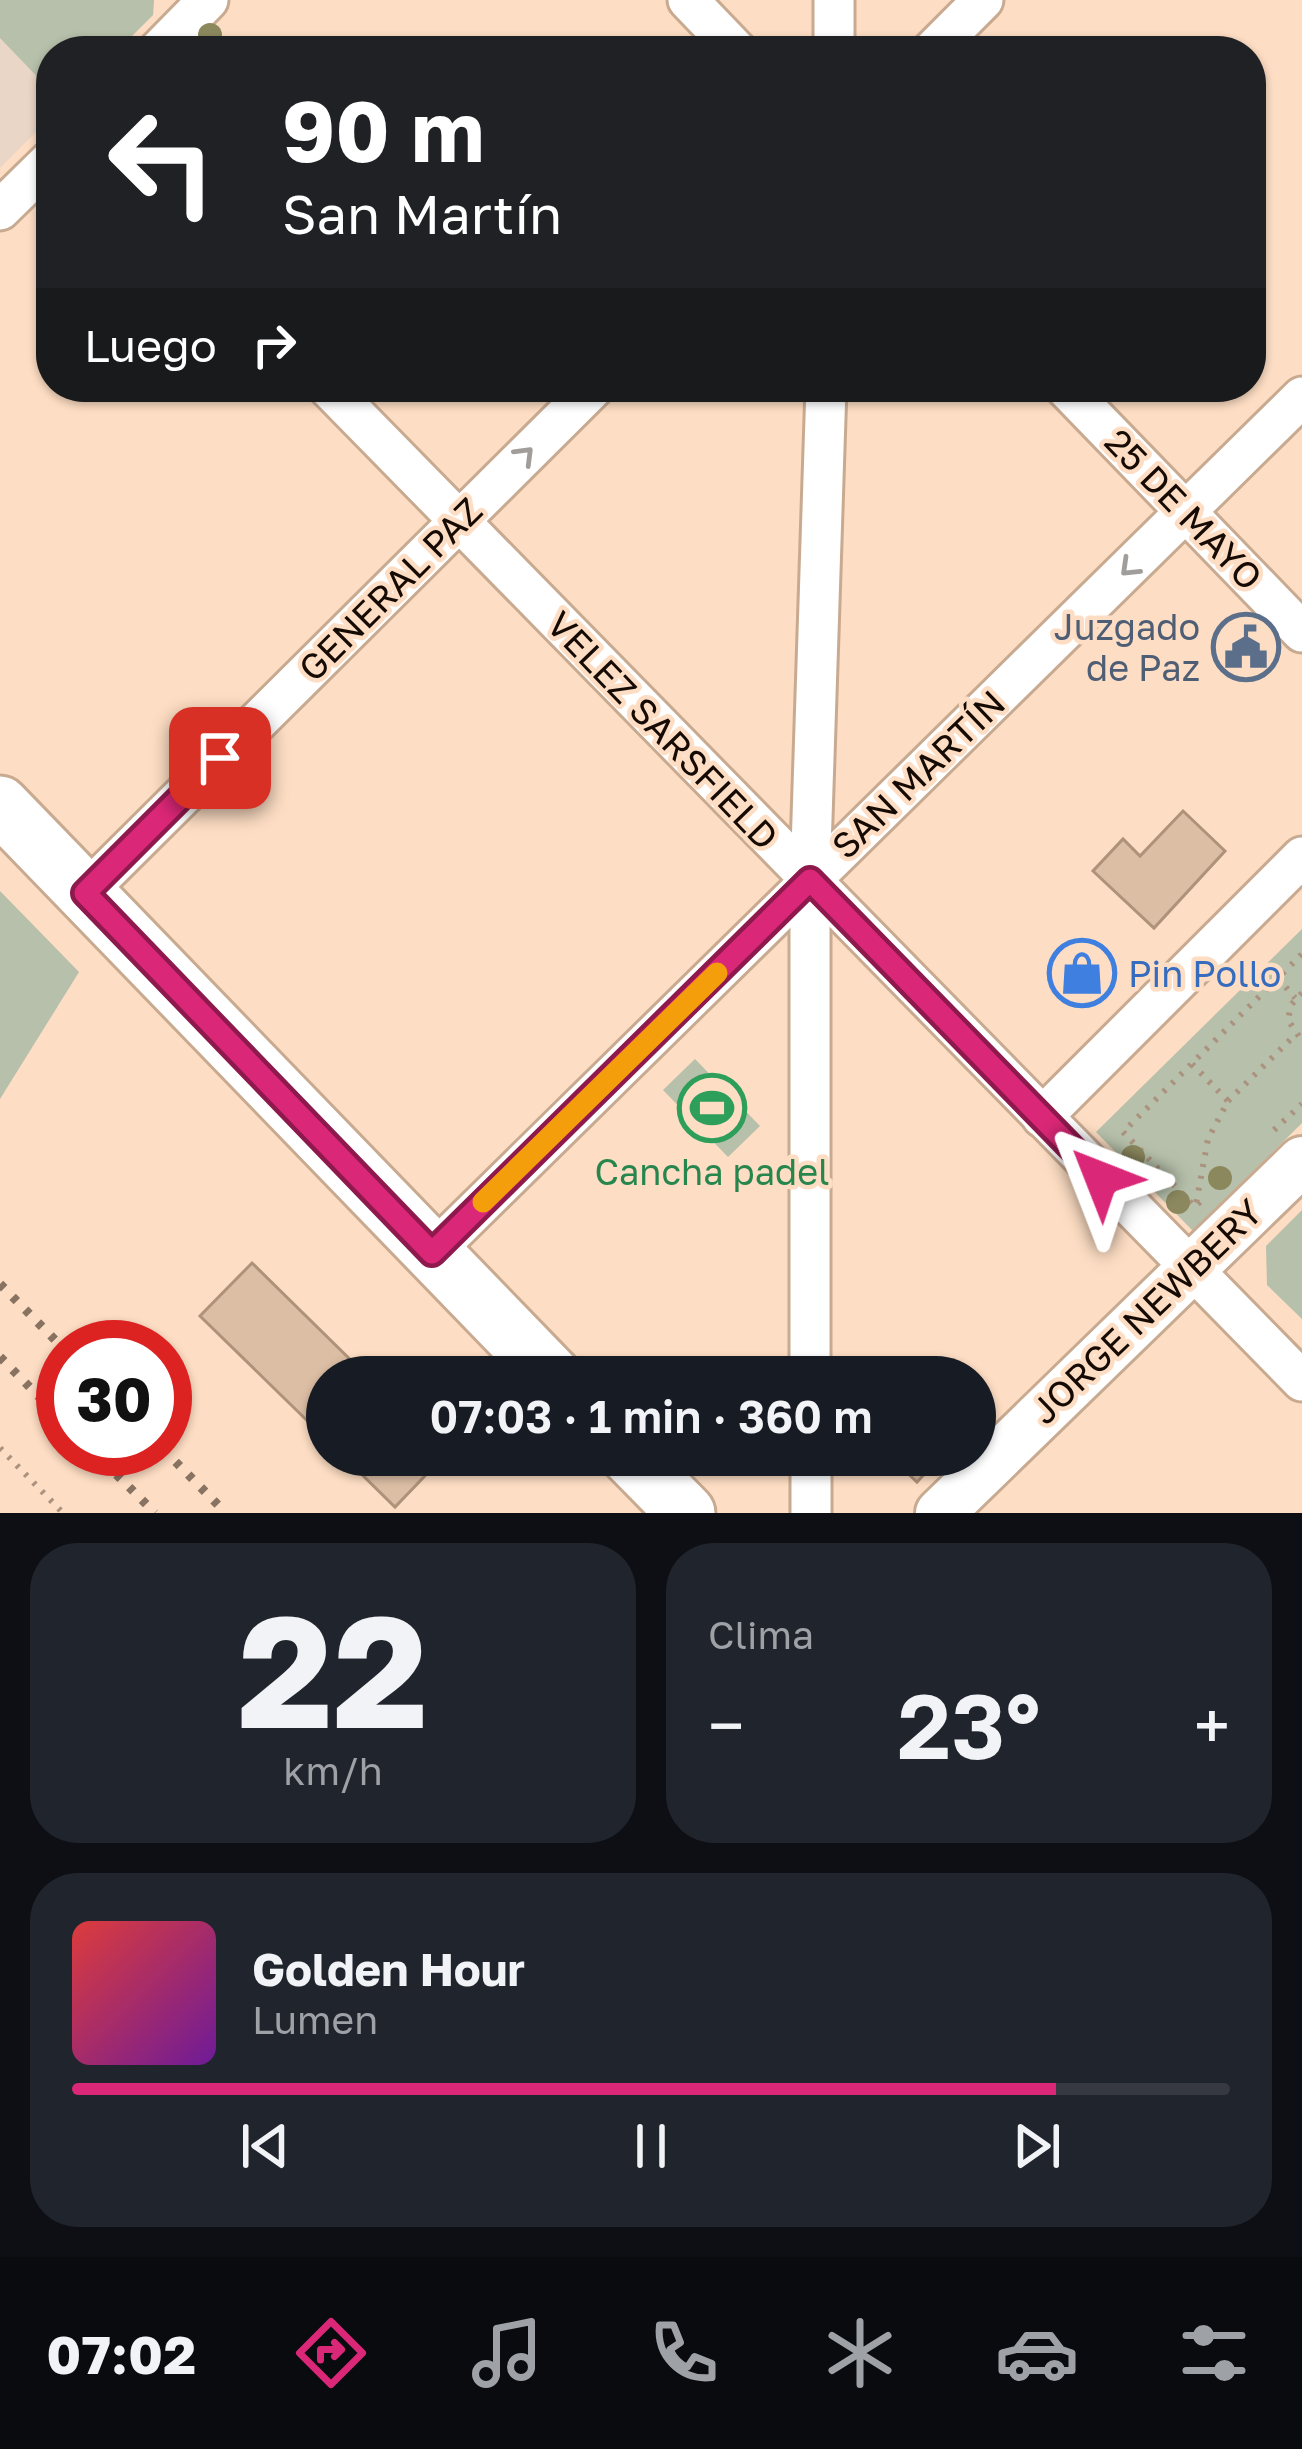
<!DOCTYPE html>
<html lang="es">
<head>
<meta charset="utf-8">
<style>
  body { margin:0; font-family:"Golos Text",sans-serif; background:#20242c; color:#f1f3f6; height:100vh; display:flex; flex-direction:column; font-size:45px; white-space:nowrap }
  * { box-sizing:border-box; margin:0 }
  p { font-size:39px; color:#9ea1a6 }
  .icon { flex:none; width:66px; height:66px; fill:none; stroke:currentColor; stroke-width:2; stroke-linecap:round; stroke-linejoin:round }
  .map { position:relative; height:1513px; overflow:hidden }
  .drawer { display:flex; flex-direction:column; gap:30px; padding:30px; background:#0d0f14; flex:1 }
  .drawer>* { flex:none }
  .banner { position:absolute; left:36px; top:36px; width:1230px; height:366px; border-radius:48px; box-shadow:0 3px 9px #0004; background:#202124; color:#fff; overflow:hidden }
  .speed { position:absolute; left:36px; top:1320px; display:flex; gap:24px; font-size:60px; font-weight:700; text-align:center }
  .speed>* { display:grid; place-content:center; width:156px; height:156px; border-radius:50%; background:#171b24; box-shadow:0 3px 9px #0004; line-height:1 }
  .speed .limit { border:18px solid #d22; background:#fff; color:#111 }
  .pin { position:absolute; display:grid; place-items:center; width:102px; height:102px; color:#fff; margin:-51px; border-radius:24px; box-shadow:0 6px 18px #0006 }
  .me { position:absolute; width:132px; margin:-66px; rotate:315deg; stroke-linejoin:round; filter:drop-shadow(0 0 9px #0008) }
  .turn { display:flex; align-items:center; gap:42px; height:252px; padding:0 48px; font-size:54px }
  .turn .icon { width:156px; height:156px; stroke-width:2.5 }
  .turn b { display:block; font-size:84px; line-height:102px }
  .then { display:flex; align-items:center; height:114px; padding:0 48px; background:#0003; gap:24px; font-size:45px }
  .big { font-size:90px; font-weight:600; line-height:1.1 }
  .drawer .tile { flex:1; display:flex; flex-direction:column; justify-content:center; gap:18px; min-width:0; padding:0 42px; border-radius:48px; background:#20242c }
  .drawer .dial { align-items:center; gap:0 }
  .dial b { font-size:156px; line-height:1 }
  .song { display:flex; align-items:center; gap:36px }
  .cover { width:144px; height:144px; border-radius:18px; background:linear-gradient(135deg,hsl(0 70% 55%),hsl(280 70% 35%)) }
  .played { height:12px; border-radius:6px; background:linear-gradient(90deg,#db2777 85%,#363941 85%) }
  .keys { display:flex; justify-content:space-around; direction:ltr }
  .heat { display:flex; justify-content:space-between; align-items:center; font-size:66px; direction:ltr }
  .drawer .tiles { flex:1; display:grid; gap:30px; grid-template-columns:1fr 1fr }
  .tile:last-child { grid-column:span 2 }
  .trip { position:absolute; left:306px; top:1356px; width:690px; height:120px; border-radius:60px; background:#171b24; box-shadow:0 3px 9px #0004; font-weight:600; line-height:120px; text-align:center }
  .dock { display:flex; height:192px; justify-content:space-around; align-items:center; background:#090b0e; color:#9ea1a6 }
  .dock .icon { width:84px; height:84px }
  .dock .active { color:#db2777 }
  .dock b { font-size:54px; color:#f1f3f6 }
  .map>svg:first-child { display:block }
  .education { fill:#e9d6c6 }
  .green { fill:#b6c0aa }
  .building { fill:#dcbea4; stroke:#af927a; stroke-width:3 }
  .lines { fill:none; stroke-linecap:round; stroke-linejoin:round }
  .minor-casing { stroke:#c8aa91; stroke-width:45 }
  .major-casing { stroke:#c8aa91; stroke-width:54 }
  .highway-casing { stroke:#c8aa91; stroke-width:63 }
  .path { stroke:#ab927f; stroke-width:6; stroke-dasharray:3 9; stroke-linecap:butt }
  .minor { stroke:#fff; stroke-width:39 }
  .major { stroke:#fff; stroke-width:48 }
  .highway { stroke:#fff; stroke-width:57 }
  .rail { stroke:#887362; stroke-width:9; stroke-dasharray:6 12; stroke-linecap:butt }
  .tree { fill:#8c885e }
  .oneway { stroke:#a19d9b }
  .route-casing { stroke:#8e194d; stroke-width:30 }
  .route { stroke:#db2777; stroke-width:21 }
  .slow { stroke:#f59e0b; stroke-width:21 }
  .labels { text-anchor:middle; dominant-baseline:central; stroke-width:9; stroke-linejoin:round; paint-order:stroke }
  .street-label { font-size:36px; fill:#150b04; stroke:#fdddc3 }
  .service-label { font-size:36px; fill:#4e5e75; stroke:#fdddc3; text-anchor:end }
  .shop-label { font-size:36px; fill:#366cbe; stroke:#fdddc3; text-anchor:start }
  .leisure-label { font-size:36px; fill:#27864d; stroke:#fdddc3 }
</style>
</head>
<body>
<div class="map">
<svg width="1302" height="1513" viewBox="0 0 1302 1513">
  <rect width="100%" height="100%" fill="#fdddc3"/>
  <polygon class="education" points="0,0 154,0 153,15 117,51 51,51 51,117 0,168"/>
  <g class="green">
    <polygon points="0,0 154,0 153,15 117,51 51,51 51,91 0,38"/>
    <polygon points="0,891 79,972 0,1099"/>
    <polygon points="1302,929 1302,1123 1193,1231 1096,1132"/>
    <polygon points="695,1059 760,1126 728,1157 663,1090"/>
    <polygon points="1302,1210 1302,1319 1267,1285 1266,1246"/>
  </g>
  <g class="building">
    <polygon points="1183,811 1225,851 1154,928 1093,871 1123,839 1140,856"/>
    <polygon points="1078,950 1105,976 1086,997 1058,970"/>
    <polygon points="252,1263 368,1377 327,1377 327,1440 200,1316"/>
    <polygon points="342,1455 445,1455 395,1507"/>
    <polygon points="910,1455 938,1455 940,1457 917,1482 900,1466"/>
  </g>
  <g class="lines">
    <g class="minor-casing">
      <g id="minor">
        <polyline points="688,0 737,51"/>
        <polyline points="158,51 208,0"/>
        <polyline points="834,51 834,0"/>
        <polyline points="932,51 983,0"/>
        <polyline points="0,210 51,160"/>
        <polyline points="328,387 1302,1381"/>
        <polyline points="1065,387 1302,632"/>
        <polyline points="85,893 594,387"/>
        <polyline points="1042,1117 1302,857"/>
        <polyline points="432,1253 1302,397"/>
        <polyline points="810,1377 810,880 826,387"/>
        <polyline points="811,1455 811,1513"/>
      </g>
    </g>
    <g class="major-casing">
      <polyline id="major" points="940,1513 1302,1161"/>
    </g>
    <g class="highway-casing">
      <g id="highway">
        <polyline points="0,805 553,1377"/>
        <polyline points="629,1455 686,1513"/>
      </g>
    </g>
    <g class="path">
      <polyline points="1278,978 1295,998"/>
      <polyline points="1302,993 1291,1005 1288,1020 1302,1041"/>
      <polyline points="1192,1064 1228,1101 1208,1139 1196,1204"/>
      <polyline points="1228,1101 1295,1035"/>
      <polyline points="1274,1130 1302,1104"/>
      <polyline points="1200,1202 1195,1207 1123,1132 1302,954"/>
      <polyline points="0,1448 63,1513"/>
    </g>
    <use href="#minor" class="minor"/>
    <use href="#major" class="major"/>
    <use href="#highway" class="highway"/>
    <g class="rail">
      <polyline points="0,1284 63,1348"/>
      <polyline points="0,1357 63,1421"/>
      <polyline points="91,1449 155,1513"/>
      <polyline points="163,1449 226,1513"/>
    </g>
  </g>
  <g class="tree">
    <circle cx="210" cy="35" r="12"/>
    <circle cx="1133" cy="1157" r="12"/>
    <circle cx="1220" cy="1178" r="12"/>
    <circle cx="1178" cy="1202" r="12"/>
  </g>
  <defs><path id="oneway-chevron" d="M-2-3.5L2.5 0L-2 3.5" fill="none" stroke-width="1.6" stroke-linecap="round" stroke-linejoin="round" transform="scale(3)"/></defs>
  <g class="oneway">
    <use href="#oneway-chevron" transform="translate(525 455) rotate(-45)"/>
    <use href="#oneway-chevron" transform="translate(1129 568) rotate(136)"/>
  </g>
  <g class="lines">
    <g class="route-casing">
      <polyline id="route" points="220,758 85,893 432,1253 810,880 1101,1178"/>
    </g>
    <use href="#route" class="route"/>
    <polyline class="slow" points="483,1202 717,973"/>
  </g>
  <defs>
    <g id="civic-ring" transform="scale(3.45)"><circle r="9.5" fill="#fdddc3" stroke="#5c6f8a" stroke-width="1.5"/><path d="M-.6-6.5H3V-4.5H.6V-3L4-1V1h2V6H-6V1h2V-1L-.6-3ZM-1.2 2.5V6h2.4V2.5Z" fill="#5c6f8a"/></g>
    <g id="shop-ring" transform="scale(3.45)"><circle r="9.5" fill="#fdddc3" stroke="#3f7fe0" stroke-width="1.5"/><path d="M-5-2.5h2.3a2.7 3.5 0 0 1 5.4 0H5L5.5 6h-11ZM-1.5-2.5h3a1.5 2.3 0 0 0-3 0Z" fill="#3f7fe0"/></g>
    <g id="stadium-ring" transform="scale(3.45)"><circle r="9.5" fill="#fdddc3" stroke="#2e9e5b" stroke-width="1.5"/><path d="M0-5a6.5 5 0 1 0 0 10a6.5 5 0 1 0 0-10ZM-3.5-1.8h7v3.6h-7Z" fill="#2e9e5b"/></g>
  </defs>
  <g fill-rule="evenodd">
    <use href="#civic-ring" x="1246" y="647"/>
    <use href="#shop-ring" x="1082" y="973"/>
    <use href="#stadium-ring" x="712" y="1108"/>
  </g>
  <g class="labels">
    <g class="street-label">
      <text transform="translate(1184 509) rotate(46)">25 DE MAYO</text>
      <text transform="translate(390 589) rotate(-45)">GENERAL PAZ</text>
      <text transform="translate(663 730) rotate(46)">VELEZ SARSFIELD</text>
      <text transform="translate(918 774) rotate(-44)">SAN MARTÍN</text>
      <text transform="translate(1146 1311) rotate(-44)">JORGE NEWBERY</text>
    </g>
    <g class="service-label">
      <text x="1200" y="626">Juzgado<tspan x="1200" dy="41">de Paz</tspan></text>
    </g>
    <g class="shop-label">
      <text x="1128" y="973">Pin Pollo</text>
    </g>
    <g class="leisure-label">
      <text x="712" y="1171">Cancha padel</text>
    </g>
  </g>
</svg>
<div class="speed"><div class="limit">30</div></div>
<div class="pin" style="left:220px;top:758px;background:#d93025"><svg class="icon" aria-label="arrive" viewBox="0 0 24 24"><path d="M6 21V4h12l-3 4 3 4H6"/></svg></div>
<svg class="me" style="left:1101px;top:1178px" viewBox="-20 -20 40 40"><path d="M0-17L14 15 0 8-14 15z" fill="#db2777" stroke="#fff" stroke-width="4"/></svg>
<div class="trip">07:03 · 1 min · 360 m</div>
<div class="banner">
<div class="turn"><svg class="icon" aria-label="left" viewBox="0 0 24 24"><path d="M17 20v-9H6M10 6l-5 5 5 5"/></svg><div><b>90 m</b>San Martín</div></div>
<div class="then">Luego<svg class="icon" aria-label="right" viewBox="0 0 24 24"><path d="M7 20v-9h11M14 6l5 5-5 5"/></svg></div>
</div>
</div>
<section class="drawer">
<div class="tiles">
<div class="tile dial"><b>22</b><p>km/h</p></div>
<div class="tile"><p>Clima</p>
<div class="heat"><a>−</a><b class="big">23°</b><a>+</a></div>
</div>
<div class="tile">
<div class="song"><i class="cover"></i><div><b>Golden Hour</b><p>Lumen</p></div></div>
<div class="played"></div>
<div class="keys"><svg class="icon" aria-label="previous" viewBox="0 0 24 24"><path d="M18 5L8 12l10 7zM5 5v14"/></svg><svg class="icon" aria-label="pause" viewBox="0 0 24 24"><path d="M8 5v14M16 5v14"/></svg><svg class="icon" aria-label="next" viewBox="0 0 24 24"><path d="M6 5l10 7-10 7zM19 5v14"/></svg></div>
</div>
</div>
</section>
<nav class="dock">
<b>07:02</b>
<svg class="icon active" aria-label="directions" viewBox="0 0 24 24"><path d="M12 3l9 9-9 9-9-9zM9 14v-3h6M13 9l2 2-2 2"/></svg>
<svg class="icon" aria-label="music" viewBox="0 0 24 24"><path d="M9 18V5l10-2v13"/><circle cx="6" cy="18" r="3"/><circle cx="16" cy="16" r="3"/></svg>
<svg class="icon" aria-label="phone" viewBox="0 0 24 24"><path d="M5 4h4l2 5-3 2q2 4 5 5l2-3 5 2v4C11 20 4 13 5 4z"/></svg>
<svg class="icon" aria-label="climate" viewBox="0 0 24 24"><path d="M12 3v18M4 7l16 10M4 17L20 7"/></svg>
<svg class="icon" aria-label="car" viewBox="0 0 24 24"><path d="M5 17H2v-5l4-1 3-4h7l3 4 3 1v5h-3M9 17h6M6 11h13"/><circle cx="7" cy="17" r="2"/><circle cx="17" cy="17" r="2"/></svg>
<svg class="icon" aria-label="filters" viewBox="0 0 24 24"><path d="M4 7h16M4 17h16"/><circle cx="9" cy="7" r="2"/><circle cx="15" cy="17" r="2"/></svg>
</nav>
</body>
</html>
